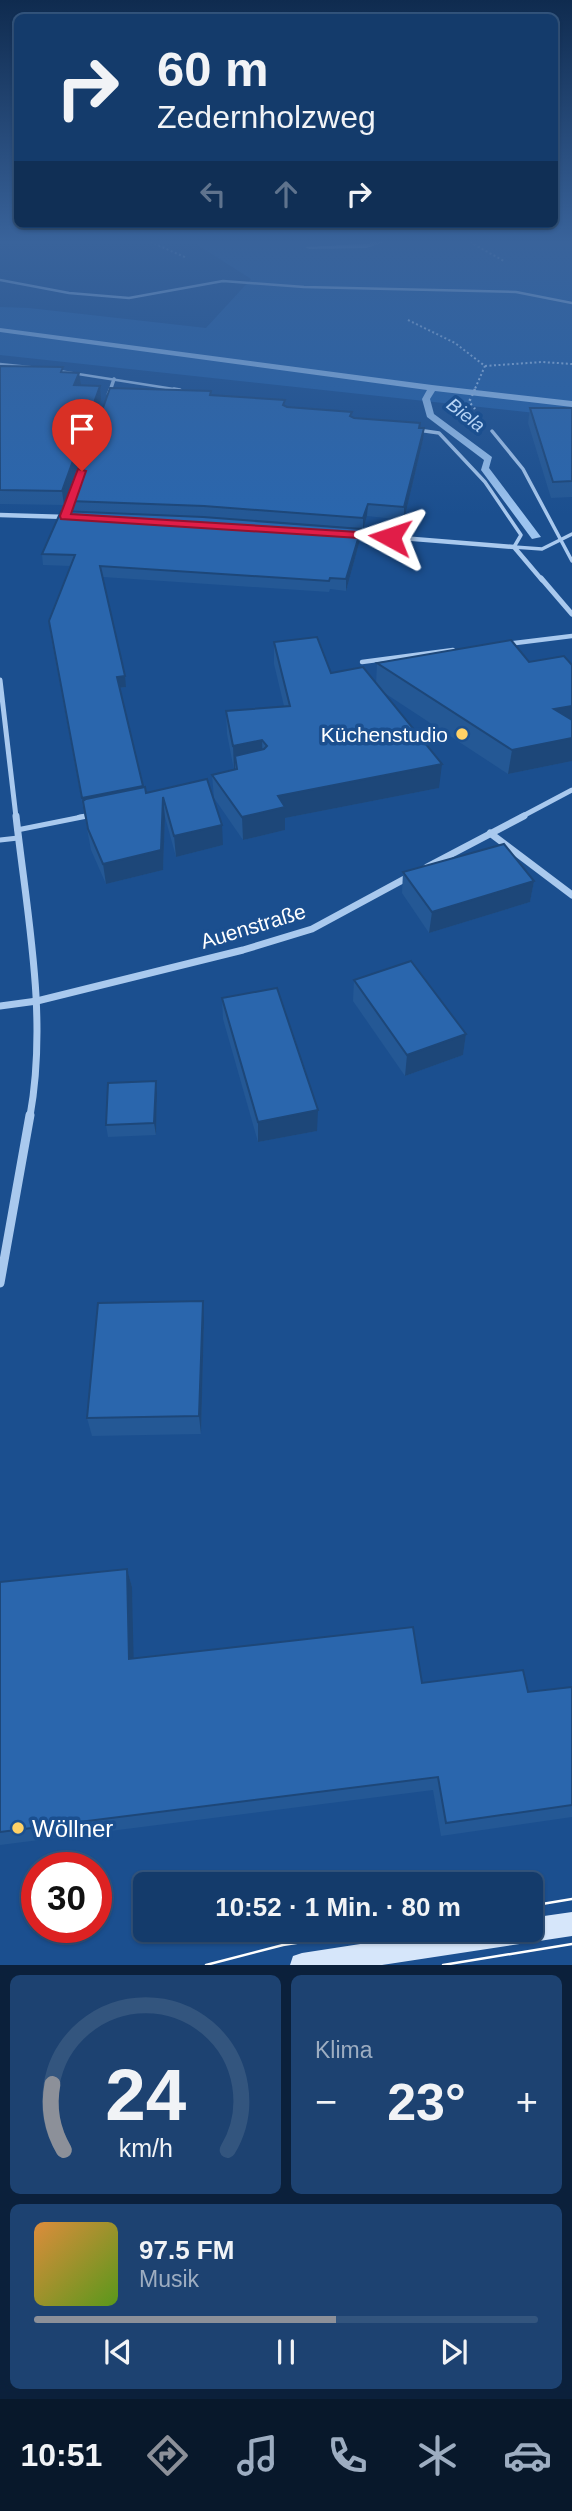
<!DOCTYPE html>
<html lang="de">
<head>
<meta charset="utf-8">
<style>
  body { margin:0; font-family:Helvetica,sans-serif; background:#1d4271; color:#f1f3f6; height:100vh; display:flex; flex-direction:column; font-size:26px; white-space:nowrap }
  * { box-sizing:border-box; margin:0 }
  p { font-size:23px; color:#9dadc1 }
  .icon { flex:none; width:38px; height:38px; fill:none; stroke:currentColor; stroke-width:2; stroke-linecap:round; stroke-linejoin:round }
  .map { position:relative; height:1965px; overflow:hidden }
  .panel { display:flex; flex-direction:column; gap:10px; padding:10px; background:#0b203b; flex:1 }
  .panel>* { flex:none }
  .banner { position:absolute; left:14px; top:14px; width:544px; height:214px; border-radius:10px; box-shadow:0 2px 5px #0004,0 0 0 2px #33557e; background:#143b6b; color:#f1f3f6; overflow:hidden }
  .speed { position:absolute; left:21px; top:1852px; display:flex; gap:14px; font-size:35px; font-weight:700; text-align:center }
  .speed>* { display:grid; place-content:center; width:91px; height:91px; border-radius:50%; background:#143b6b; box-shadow:0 2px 5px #0004,0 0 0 2px #33557e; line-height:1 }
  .speed .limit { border:10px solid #d22; background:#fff; color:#111 }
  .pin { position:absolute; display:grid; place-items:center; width:60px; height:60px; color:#fff; margin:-72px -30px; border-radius:50% 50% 50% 0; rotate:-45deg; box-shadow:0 0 7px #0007 }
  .pin .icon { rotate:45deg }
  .me { position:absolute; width:77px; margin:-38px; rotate:275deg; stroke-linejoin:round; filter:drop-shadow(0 0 5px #0008) }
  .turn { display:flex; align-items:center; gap:24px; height:147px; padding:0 28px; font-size:32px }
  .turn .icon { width:91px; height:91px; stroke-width:2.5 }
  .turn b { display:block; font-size:49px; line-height:60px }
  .lanes { display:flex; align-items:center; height:66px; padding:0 28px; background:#0003; justify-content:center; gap:35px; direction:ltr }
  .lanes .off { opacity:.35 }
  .big { font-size:52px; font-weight:700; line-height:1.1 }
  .panel .tile { flex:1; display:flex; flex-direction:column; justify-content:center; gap:10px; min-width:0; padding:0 24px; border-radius:10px; background:#1d4271 }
  .panel .dial { align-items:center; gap:0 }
  .dial svg { height:182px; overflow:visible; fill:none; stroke:#33557e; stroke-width:7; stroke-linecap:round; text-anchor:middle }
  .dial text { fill:#f1f3f6; stroke:none }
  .song { display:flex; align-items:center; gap:21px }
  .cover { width:84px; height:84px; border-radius:10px; background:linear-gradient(135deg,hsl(30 70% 55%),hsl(90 70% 35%)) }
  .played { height:7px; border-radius:4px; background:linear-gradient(90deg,#8c9099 60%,#33557e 60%) }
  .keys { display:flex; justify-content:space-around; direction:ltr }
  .heat { display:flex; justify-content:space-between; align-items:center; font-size:38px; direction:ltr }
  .panel .tiles { flex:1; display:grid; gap:10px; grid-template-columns:1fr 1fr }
  .tile:last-child { grid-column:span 2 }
  .trip { position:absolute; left:133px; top:1872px; width:410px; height:70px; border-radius:10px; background:#143b6b; box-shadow:0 2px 5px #0004,0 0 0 2px #33557e; font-weight:700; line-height:70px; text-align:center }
  .menu { display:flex; height:112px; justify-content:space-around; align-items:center; background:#08182b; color:#9dadc1 }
  .menu .icon { width:49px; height:49px }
  .menu .selected { color:#8c9099 }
  .menu b { font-size:32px; color:#f1f3f6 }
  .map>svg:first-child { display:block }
  .green { fill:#2461a8 }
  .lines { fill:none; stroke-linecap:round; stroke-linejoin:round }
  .stream { fill:#9cc4f0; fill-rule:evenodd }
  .path-far1 { stroke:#a9c9ee; stroke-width:2; stroke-dasharray:2 2.5; stroke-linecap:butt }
  .path { stroke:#a9c9ee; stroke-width:2.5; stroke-dasharray:2 3.5; stroke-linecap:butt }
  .lane-far3 { stroke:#a9c9ee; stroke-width:2.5 }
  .lane-far2 { stroke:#a9c9ee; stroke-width:3.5 }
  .lane-far1 { stroke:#a9c9ee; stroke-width:4.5 }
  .lane { stroke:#a9c9ee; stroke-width:5 }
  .street-far4 { stroke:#a9c9ee; stroke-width:3.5 }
  .street-far3 { stroke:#a9c9ee; stroke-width:4.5 }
  .street-far2 { stroke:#a9c9ee; stroke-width:5 }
  .street-far1 { stroke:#a9c9ee; stroke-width:7 }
  .street { stroke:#a9c9ee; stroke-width:9 }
  .secondary { fill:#d6e6fa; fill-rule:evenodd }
  .tram { stroke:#fff; stroke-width:2.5 }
  .wall { fill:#245895 }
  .shaded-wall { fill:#1d4779 }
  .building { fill:#2a66ad; stroke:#1d4779; stroke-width:2 }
  .route { fill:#e11d48; stroke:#92132f; stroke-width:2 }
  .poi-dot { fill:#ffd166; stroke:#1b4f8f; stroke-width:2.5 }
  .labels { text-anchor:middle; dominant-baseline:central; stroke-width:7; stroke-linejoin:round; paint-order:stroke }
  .far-water-label { font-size:19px; font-style:italic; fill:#b5d3f5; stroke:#1b4f8f }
  .poi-label { font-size:21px; fill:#fff; stroke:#1b4f8f; text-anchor:end }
  .street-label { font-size:21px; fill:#fff; stroke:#1b4f8f }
  .near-poi-label { font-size:24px; fill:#fff; stroke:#1b4f8f; text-anchor:start }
</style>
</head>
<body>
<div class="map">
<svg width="572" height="1965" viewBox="0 0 572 1965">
  <rect width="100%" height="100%" fill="#1b4f8f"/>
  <polygon class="green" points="190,240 572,240 572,417 0,355 0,307 29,308 206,328 251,279"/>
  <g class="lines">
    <g class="stream">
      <polygon points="381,240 391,240 366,248 309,249 305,247 366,244"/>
      <polygon points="0,328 432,385 572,401 572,407 435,391 430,399 434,414 492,457 489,468 541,537 532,539 481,470 484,460 427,417 422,399 427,390 0,332"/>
    </g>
    <g class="path-far1">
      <polyline points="146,240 187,258"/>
      <polyline points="466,240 504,261"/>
      <polyline points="408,320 455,343 485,366 474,391"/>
      <polyline points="485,366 542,362 572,364"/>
    </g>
    <polyline class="path" points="475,389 469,402 475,409"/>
    <g class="lane-far3">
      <polyline points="0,280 69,293 129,298 223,281 304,287 516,292 572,303"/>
      <polyline points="0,364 39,368"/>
      <polyline points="59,371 180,390"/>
    </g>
    <g class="lane-far2">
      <polyline points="174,389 180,390"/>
      <polyline points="418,430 439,433 485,482 521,535 514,547 542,549 572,534"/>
      <polyline points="492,431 523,469 572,561"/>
    </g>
    <g class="lane-far1">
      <polyline points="507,644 572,636"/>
      <polyline points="362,662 453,650"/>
      <polyline points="79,817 90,815"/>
    </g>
    <g class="lane">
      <polyline points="17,830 87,816"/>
      <polyline points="0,840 18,838"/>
    </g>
    <polyline class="street-far4" points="110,391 114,379"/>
    <g class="street-far3">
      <polyline points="109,394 111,389"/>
      <polyline points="0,515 67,517"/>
      <polyline points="65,516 73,494"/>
      <polyline points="352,534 514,547 542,580"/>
    </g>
    <g class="street-far2">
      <polyline points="541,578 572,614"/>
      <polyline points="0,680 16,817"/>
      <polyline points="521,817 572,790"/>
    </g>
    <g class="street-far1">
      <path d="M16 816C27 915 48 1017 30 1116"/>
      <polyline points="490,833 572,895"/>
      <polyline points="427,867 524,816"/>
      <polyline points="0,1006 37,1001 243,950 312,929 410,876"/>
    </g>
    <polyline class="street" points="0,1283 30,1115"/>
    <polygon class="secondary" points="572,1912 572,1936 382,1965 290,1965 293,1956 302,1953 451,1930 530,1930 530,1918"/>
    <g class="tram">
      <polyline points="530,1906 572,1899"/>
      <polyline points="206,1965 283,1945 379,1930"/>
      <polyline points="443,1965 572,1944"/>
    </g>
  </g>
  <g class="wall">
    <polygon points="0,366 63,372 80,386 101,399 64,505 0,504"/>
    <polygon points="211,391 211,395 287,407 352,412 352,417 354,418 420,428 423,440 404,520 367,516 363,530 361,530 360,540 346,591 330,589 329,592 103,577 126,687 120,688 143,787 146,793 207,779 223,845 176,857 165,817 163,870 106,884 91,850 50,632 70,566 43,565 42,554 71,512 70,501"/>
    <polygon points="530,408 572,408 572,497 551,498 528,423"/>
    <polygon points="274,642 331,673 376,684 377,663 529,662 572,665 572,761 508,774 383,692 439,788 285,818 285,830 243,840 214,798 212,775 234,770 227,734 226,711 284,706 274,664"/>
    <polygon points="403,872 534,881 530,902 429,933 402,893"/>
    <polygon points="354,980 466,1034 463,1055 405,1076 353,1001"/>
    <polygon points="222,998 317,1131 258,1142 223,1019"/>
    <polygon points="156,1081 157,1093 156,1135 108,1137 106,1125"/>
    <polygon points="204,1321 201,1434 92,1436 87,1418"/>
    <polygon points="127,1569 132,1587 133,1659 528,1692 572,1687 572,1817 441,1836 433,1790 0,1845 0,1582"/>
  </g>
  <g class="shaded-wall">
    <polygon points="79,373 81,385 75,398 74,385"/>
    <polygon points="100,386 101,399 64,505 62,491"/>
    <polygon points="424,428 423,440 404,520 404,507"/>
    <polygon points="368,504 367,516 363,530 363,518"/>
    <polygon points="361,529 360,540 346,591 346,579"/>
    <polygon points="125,676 126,687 118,688 117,677"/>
    <polygon points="572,706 572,729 554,709"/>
    <polygon points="572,738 572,761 508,774 512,750"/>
    <polygon points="262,740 263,763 235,756 235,769 234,770 233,746"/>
    <polygon points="442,764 439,788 285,818 285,830 243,840 242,817 278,796"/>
    <polygon points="143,786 144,798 84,811 82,798"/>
    <polygon points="163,797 165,817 163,870 106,884 103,864"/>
    <polygon points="222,825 223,845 176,857 174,836"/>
    <polygon points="534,881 530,902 429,933 432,912"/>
    <polygon points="466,1034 463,1055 405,1076 407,1055"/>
    <polygon points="156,1081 157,1093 156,1135 154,1123"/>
    <polygon points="318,1110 317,1131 258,1142 258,1122"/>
    <polygon points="203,1301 204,1321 201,1434 199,1416"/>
    <polygon points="127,1569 132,1587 134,1676 129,1659"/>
  </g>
  <g class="building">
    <polygon points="0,366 63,367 61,372 79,373 74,385 100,386 62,491 0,490"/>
    <polygon points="110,388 211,391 210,395 285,400 283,405 287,407 352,412 350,416 354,418 420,423 419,428 424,428 404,507 368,504 363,518 204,506 70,501"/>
    <polygon points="530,408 572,408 572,481 553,482"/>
    <polygon points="61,511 203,517 361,529 346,579 330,578 329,581 100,566 125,676 117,677 143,786 82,798 49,621 75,555 42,554"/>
    <polygon points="317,637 331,673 363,667 442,764 278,796 285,807 242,817 212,775 237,769 235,756 264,749 267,746 262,740 233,746 226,711 290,706 274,642"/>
    <polygon points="511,640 529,662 564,656 572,665 572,706 554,709 572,720 572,738 512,750 377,663"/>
    <polygon points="207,779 222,825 174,836 163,797 161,850 103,864 88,829 83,801 86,799 145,787 146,793"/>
    <polygon points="504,844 534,881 432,912 403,872"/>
    <polygon points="411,961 466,1034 407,1055 354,980"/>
    <polygon points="277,988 318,1110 258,1122 222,998"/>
    <polygon points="156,1081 154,1123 106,1125 108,1083"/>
    <polygon points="203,1301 199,1416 87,1418 98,1303"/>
    <polygon points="127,1569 129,1659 413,1627 422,1683 523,1670 528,1692 572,1687 572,1805 446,1823 438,1777 0,1832 0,1582"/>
  </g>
  <linearGradient id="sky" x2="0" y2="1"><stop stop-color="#0f2b4f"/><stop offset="0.47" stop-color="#39639b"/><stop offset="1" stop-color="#39639b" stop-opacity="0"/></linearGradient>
  <rect width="572" height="515" fill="url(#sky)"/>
  <polygon class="route" points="78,469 86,471 71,514 390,534 395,537 390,540 61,519 60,516"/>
  <g class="poi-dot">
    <circle cx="462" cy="734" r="7"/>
    <circle cx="18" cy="1828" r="7"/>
  </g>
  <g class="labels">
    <g class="far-water-label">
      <text transform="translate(466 415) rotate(38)">Biela</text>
    </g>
    <g class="poi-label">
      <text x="448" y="734">Küchenstudio</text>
    </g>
    <g class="street-label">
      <text transform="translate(253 926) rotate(-17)">Auenstraße</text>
    </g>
    <g class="near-poi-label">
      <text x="32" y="1828">Wöllner</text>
    </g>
  </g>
</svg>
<div class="speed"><div class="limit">30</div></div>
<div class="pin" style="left:82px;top:471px;background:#d93025"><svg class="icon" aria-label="arrive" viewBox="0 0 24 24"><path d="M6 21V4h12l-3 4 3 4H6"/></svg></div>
<svg class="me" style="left:390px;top:537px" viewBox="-20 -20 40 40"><path d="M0-17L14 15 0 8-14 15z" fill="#e11d48" stroke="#fff" stroke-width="4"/></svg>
<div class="trip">10:52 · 1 Min. · 80 m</div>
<div class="banner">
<div class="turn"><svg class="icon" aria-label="right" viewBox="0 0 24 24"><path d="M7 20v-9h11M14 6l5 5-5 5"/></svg><div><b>60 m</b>Zedernholzweg</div></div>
<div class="lanes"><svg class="icon off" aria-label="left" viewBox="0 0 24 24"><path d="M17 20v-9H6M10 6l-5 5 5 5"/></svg><svg class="icon off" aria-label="ahead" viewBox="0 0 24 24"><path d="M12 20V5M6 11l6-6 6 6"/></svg><svg class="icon" aria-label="right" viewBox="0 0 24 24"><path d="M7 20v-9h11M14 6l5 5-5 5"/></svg></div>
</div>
</div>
<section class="panel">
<div class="tiles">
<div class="tile dial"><svg viewBox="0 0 100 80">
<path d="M14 69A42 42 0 1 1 86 69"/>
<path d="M14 69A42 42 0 0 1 9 40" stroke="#8c9099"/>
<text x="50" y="56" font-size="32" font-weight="700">24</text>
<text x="50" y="72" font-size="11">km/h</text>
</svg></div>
<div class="tile"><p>Klima</p>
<div class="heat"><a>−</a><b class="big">23°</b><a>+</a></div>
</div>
<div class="tile">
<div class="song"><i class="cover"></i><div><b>97.5 FM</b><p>Musik</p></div></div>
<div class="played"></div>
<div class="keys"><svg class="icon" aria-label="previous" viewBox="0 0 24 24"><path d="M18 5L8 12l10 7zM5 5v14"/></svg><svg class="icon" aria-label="pause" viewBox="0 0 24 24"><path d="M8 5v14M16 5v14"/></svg><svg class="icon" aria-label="next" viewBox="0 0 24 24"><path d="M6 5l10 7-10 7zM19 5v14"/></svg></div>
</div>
</div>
</section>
<nav class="menu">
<b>10:51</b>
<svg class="icon selected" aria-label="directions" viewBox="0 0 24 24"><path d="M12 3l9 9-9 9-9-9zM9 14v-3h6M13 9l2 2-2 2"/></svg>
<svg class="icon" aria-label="music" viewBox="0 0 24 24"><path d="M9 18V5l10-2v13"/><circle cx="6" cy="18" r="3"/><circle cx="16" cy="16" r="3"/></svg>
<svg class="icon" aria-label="phone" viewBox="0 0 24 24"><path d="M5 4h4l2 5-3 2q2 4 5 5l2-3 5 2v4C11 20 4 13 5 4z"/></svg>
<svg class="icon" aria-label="climate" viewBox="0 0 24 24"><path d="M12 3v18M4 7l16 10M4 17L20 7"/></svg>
<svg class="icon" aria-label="car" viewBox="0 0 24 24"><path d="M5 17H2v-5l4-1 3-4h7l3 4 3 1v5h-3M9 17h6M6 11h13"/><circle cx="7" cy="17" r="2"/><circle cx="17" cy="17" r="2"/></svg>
</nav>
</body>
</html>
